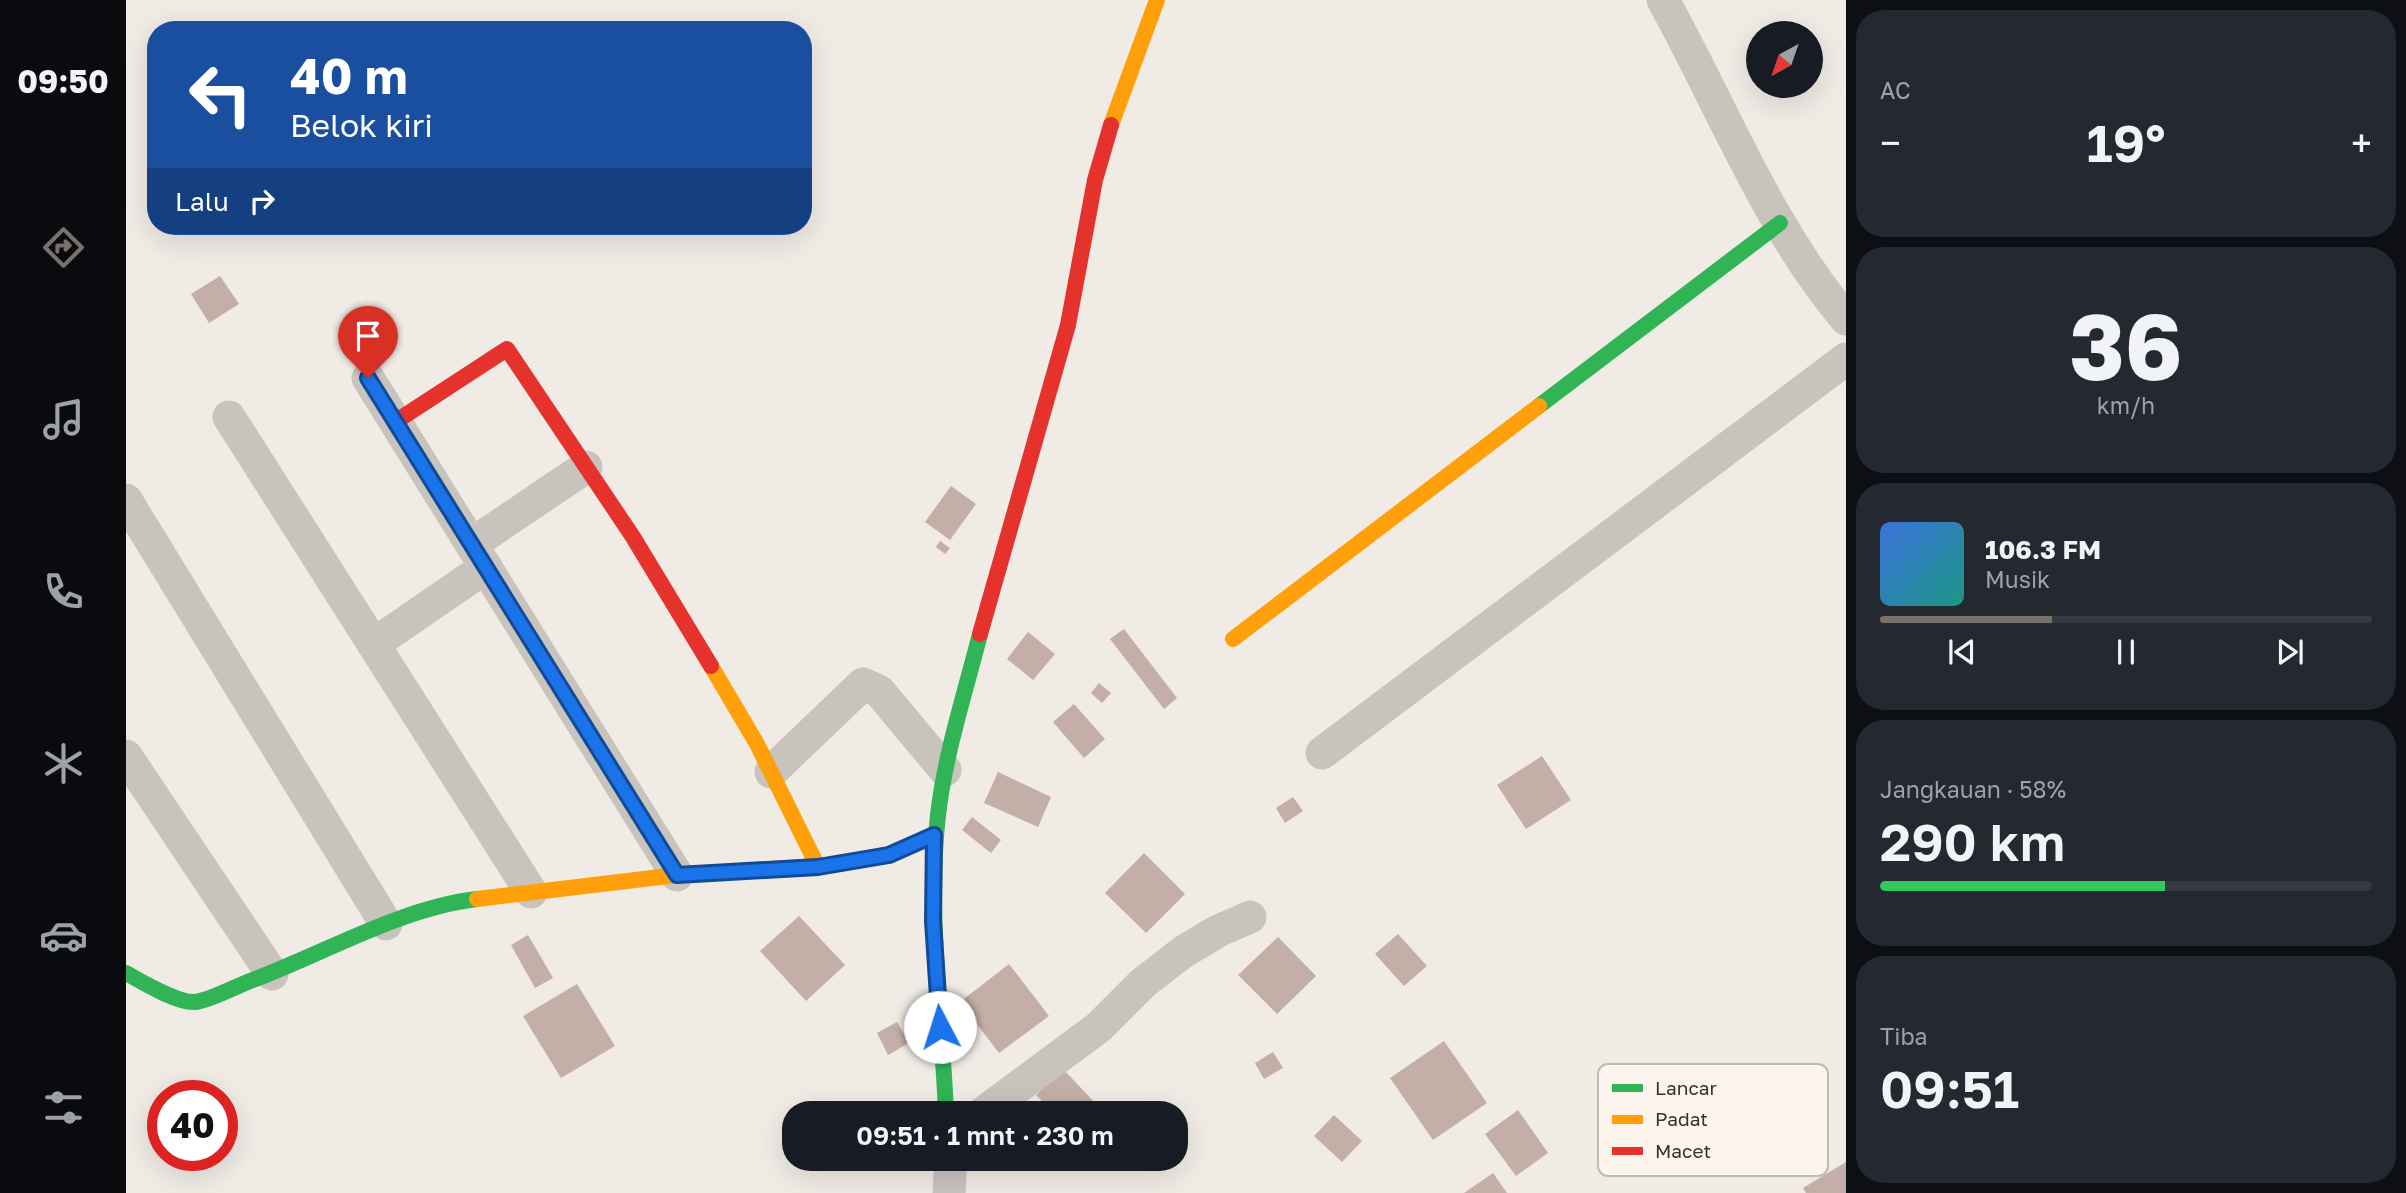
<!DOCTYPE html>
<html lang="id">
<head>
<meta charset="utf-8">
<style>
  body { margin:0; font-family:"Golos Text",sans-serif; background:#242831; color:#f1f3f6; height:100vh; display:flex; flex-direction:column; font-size:26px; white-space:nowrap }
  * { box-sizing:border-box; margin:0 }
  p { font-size:23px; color:#9ea1a6 }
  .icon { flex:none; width:38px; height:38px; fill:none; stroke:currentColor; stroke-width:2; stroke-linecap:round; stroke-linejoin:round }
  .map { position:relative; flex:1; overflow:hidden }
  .drawer { display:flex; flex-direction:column; gap:10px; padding:10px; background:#0d0f14; width:560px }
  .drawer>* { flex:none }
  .guide { position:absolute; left:21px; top:21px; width:665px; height:214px; border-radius:28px; box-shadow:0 7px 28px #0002; background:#1a4fa0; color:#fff; overflow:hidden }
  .needle { width:46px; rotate:220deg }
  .tools { position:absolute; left:1620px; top:21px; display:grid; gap:14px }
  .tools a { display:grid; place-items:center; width:77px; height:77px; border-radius:50%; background:#171b24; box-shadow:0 7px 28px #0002; font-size:35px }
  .speed { position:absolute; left:21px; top:1080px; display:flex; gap:14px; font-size:35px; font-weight:700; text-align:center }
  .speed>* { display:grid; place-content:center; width:91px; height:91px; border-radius:50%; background:#171b24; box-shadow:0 7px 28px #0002; line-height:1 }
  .speed .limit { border:10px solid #d22; background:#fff; color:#111 }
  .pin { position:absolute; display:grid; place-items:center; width:60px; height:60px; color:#fff; margin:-72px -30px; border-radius:50% 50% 50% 0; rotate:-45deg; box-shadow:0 0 7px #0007 }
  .pin .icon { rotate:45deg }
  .me { position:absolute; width:77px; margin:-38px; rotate:355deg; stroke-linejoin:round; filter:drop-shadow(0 0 5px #0008) }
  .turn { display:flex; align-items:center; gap:24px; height:147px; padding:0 28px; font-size:32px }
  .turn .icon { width:91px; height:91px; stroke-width:2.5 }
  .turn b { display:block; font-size:49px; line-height:60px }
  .then { display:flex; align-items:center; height:66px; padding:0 28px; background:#0003; gap:14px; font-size:26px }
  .big { font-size:52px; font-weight:600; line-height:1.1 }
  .drawer .tile { flex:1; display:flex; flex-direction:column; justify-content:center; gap:10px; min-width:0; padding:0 24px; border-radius:28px; background:#242831 }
  .drawer .dial { align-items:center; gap:0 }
  .dial b { font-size:91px; line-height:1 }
  .song { display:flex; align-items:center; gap:21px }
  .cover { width:84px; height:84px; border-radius:10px; background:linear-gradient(135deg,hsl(220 70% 55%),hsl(170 70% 35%)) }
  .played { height:7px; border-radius:4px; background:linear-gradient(90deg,#7a716c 35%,#363941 35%) }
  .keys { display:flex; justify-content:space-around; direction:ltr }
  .heat { display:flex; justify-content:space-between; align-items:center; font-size:38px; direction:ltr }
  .charge { height:10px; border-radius:5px; background:linear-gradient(90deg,#34c759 58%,#363941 0) }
  .trip { position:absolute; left:656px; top:1101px; width:406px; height:70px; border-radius:28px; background:#171b24; box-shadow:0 7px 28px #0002; font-weight:600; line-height:70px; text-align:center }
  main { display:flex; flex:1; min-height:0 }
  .dock { display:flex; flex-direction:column; width:126px; justify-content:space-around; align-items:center; background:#090b0e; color:#9ea1a6 }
  .dock .icon { width:49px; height:49px }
  .dock .current { color:#7a716c }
  .dock b { font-size:32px; color:#f1f3f6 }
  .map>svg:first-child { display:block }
  .building { fill:#c3afa7 }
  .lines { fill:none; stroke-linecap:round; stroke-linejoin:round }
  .street { stroke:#c9c3be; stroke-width:33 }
  .fast { stroke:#30b455; stroke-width:16 }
  .slow { stroke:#ff9f0a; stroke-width:16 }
  .jam { stroke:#e5322d; stroke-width:16 }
  .route-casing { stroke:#114b97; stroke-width:18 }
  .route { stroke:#1a73e8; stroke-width:12 }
  .key { fill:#fbf5ee; stroke:#c1bab4; stroke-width:2 }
  .key-label { font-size:19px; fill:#3b302b }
</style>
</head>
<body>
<main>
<nav class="dock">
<b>09:50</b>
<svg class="icon current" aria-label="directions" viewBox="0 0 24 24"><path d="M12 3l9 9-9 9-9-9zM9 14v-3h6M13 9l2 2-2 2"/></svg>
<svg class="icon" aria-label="music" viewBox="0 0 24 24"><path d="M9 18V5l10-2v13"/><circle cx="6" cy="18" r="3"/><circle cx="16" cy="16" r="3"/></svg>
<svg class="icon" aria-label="phone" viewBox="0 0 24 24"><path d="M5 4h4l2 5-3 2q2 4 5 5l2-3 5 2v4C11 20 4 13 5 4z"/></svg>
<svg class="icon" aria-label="climate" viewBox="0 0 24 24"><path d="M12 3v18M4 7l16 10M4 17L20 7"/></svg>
<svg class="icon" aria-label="car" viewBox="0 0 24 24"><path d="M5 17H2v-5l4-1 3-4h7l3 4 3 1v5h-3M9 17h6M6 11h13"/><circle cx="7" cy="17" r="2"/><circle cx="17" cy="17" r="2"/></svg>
<svg class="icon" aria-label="filters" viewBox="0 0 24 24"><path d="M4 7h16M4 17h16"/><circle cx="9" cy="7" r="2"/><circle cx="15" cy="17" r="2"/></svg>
</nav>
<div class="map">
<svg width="1720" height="1193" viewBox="0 0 1720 1193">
  <rect width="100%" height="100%" fill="#f0ebe5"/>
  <g class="building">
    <polygon points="94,276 113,304 83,323 65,294"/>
    <polygon points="825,486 850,504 824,540 799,522"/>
    <polygon points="814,541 824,548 819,554 810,547"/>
    <polygon points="998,629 1051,698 1038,709 984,639"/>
    <polygon points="902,632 929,654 907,680 881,659"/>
    <polygon points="973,683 985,693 976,703 965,693"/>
    <polygon points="948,704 979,739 958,758 927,722"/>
    <polygon points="1416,756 1445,800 1400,829 1371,785"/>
    <polygon points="872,772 925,797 912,827 858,803"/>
    <polygon points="1167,797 1177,811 1159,823 1150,808"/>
    <polygon points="846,817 875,840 865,853 836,830"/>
    <polygon points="1018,853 1059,894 1020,933 979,893"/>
    <polygon points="673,916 719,965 680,1001 634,951"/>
    <polygon points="1272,934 1301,966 1278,986 1249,954"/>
    <polygon points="402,935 427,978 409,988 385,945"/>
    <polygon points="1152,937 1190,976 1151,1014 1112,975"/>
    <polygon points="883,964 923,1016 873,1053 834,1002"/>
    <polygon points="451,984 489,1046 435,1078 397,1016"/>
    <polygon points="771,1022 783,1043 762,1055 751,1033"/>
    <polygon points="1318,1041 1361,1103 1307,1140 1264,1078"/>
    <polygon points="1147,1052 1157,1068 1138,1079 1129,1063"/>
    <polygon points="937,1069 971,1105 964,1113 928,1113 910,1095"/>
    <polygon points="1392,1110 1422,1153 1390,1176 1359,1134"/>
    <polygon points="1208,1115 1236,1141 1216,1162 1188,1136"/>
    <polygon points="1720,1162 1720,1193 1680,1193 1677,1188"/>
    <polygon points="1367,1173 1381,1193 1338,1193"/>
  </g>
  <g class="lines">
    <g class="street">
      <path d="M1537 0C1596 106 1641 225 1720 319"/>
      <polyline points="242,378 551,875"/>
      <polyline points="103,417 405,892"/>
      <polyline points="0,500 260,924"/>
      <polyline points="346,544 460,467"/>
      <polyline points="248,644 360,567"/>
      <polyline points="1196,753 1720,359"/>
      <polyline points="0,756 146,974"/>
      <polyline points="645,772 737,684 753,691 819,770"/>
      <polyline points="857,1113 973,1027 1017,983 1057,952 1092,931 1124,917"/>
      <polyline points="823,1193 825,1158"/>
    </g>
    <g class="fast">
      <polyline points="1413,406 1654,223"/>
      <polyline points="705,865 763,854 808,835"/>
      <path d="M0 973C16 982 51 1003 69 1002 82 1001 111 986 124 981 197 954 274 908 351 899"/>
      <path d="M820 1113C816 1014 801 914 812 815 819 754 839 693 854 634"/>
    </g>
    <g class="slow">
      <polyline points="985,125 1031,0"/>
      <polyline points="1107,639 1413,406"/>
      <polyline points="585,666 631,744 692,867"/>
      <polyline points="351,899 551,875 705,865"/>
    </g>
    <g class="jam">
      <polyline points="269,422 381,349 507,537 585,666"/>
      <polyline points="854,634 942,325 969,180 985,125"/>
    </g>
  </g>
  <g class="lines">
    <g class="route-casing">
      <polyline id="route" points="242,378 551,875 692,867 763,855 808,835 807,921 814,1027"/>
    </g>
    <use href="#route" class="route"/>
  </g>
  <rect x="1472" y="1064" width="230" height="112" rx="10" class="key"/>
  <rect x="1486" y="1084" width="31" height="8" fill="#30b455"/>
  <rect x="1486" y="1115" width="31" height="9" fill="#ff9f0a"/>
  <rect x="1486" y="1147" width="31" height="8" fill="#e5322d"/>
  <g class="key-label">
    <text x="1529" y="1095">Lancar</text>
    <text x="1529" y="1126">Padat</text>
    <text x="1529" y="1158">Macet</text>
  </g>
</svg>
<div class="tools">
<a><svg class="needle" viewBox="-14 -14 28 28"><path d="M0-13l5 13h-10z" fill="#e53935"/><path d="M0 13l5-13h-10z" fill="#9ea1a6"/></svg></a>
</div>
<div class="speed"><div class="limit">40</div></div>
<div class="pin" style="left:242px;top:378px;background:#d93025"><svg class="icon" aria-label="arrive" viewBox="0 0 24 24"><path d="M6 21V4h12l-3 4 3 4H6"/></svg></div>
<svg class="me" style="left:814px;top:1027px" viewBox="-20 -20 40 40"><circle r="19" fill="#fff"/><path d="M0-13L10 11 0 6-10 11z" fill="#1a73e8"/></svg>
<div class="trip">09:51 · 1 mnt · 230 m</div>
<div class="guide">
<div class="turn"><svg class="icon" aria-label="left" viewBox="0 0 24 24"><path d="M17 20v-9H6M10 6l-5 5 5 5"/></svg><div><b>40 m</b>Belok kiri</div></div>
<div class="then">Lalu<svg class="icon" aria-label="right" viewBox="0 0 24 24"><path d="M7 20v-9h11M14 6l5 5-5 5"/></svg></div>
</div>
</div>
<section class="drawer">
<div class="tile"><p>AC</p>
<div class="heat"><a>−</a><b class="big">19°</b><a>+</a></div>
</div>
<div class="tile dial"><b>36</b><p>km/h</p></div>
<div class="tile">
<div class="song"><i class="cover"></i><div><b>106.3 FM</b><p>Musik</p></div></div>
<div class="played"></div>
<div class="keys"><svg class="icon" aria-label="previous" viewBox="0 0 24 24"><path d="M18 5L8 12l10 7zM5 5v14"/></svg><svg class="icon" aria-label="pause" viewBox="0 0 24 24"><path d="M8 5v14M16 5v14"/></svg><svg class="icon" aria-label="next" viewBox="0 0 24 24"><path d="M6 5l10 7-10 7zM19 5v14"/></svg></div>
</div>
<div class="tile"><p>Jangkauan · 58%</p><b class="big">290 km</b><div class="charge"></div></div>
<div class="tile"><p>Tiba</p><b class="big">09:51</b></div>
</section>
</main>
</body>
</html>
